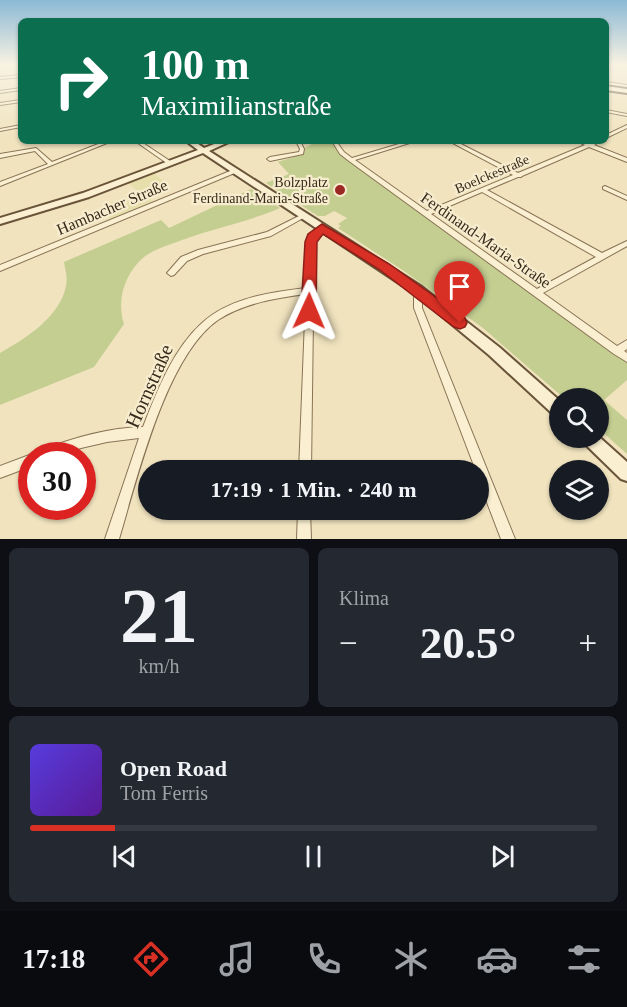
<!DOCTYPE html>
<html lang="de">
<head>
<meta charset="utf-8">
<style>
  body { margin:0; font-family:"Times New Roman",serif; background:#242831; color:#f1f3f6; height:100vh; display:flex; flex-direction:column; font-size:22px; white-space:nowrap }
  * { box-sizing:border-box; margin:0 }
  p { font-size:20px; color:#9ea1a6 }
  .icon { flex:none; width:33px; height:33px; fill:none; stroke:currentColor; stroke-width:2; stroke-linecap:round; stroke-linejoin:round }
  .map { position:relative; height:539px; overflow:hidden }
  .sheet { display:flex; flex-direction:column; gap:9px; padding:9px; background:#0d0f14; flex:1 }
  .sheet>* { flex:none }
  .hud { position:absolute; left:18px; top:18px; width:591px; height:126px; border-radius:9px; box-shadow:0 2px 4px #0004; background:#0b6e4f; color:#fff; overflow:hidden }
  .controls { position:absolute; left:549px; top:388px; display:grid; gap:12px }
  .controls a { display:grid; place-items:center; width:60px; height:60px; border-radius:50%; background:#171b24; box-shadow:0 2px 4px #0004; font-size:30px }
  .speed { position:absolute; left:18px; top:442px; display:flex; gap:12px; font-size:30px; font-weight:700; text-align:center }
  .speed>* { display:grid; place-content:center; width:78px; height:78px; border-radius:50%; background:#171b24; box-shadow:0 2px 4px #0004; line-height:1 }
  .speed .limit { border:9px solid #d22; background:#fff; color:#111 }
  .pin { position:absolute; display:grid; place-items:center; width:51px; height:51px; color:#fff; margin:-62px -26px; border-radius:50% 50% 50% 0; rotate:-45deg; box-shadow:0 0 6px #0007 }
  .pin .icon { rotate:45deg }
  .me { position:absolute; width:66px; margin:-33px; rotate:1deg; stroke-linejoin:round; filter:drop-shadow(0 0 4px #0008) }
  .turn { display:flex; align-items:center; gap:21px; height:126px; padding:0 24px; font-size:27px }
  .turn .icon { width:78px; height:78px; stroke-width:2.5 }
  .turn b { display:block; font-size:42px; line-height:51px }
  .big { font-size:45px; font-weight:700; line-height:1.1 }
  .sheet .tile { flex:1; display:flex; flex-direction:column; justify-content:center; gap:9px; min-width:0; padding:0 21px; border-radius:9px; background:#242831 }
  .sheet .dial { align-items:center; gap:0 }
  .dial b { font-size:78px; line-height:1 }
  .song { display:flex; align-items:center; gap:18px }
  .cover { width:72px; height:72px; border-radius:9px; background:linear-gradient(135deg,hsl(250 70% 55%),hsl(270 70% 35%)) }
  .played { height:6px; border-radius:3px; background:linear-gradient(90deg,#d93025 15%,#363941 15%) }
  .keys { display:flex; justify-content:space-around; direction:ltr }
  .heat { display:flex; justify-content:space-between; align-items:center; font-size:33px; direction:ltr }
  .sheet .tiles { flex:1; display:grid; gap:9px; grid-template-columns:1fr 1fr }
  .tile:last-child { grid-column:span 2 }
  .trip { position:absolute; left:138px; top:460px; width:351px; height:60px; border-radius:30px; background:#171b24; box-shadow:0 2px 4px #0004; font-weight:700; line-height:60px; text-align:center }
  .menu { display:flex; height:96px; justify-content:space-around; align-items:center; background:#090b0e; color:#9ea1a6 }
  .menu .icon { width:42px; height:42px }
  .menu .selected { color:#d93025 }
  .menu b { font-size:27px; color:#f1f3f6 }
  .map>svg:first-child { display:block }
  .farmland { fill:#e6dfab }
  .green { fill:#c4ce91 }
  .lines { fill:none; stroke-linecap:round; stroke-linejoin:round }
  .street-casing { stroke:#897356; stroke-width:2 }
  .secondary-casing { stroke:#6a5439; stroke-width:4 }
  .street { fill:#faf0d1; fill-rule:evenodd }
  .secondary { fill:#faf0d1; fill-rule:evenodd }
  .route { fill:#d93025; stroke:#8d1f18; stroke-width:1.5 }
  .poi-dot { fill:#9b2823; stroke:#f7edce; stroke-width:2 }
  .labels { text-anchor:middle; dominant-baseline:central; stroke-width:4.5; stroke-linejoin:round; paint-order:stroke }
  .far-street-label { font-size:14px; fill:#372a1b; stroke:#f7edce }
  .far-poi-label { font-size:14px; fill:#372a1b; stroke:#f7edce; text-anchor:end }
  .street-label { font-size:16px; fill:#372a1b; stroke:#f7edce }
  .near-street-label { font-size:20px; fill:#372a1b; stroke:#f7edce }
</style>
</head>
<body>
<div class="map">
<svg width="627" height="539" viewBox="0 0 627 539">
  <rect width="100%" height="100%" fill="#f0e3be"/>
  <polygon class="farmland" points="154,173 164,182 142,190 153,201 110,219 100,207 138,192 128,182"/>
  <g class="green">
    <polygon points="317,141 331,141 339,154 538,297 627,363 627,380 604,400 627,420 627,454 599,429 598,399 565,399 483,328 404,271 338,228 341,226 338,224 347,218 334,211 325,216 318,216 266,183 289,174 278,162 303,154 305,148"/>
    <path d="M251 189 280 208C246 223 209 229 174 243 164 246 152 251 144 257 125 273 116 300 124 324L94 367 0 405V353C25 339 60 317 66 286 68 278 65 269 64 262L161 220 169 228Z"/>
  </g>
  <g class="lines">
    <g class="street-casing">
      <g id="street">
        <polygon points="21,75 21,77 0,79 0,77"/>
        <polygon points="606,82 627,85 627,87 606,84"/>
        <polygon points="21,88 21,90 0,93 0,91"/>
        <polygon points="21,100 21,102 0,105 0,103"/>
        <polygon points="606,110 627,114 627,116 606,112"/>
        <polygon points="21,125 21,127 0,131 0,129"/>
        <polygon points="627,125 627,128 606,138 606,135"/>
        <polygon points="106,141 112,141 0,186 0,182 48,164 35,151 0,158 0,154 36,148 52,162"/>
        <polygon points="135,141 140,141 173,163 168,164"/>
        <polygon points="296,141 300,141 304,149 303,154 270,161 267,159 270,157 299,152 300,149"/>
        <path d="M332 141H336L344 152 352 158 409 141H416L355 160 427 211 513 175 449 141H455L518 173 585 145 577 141H583L589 143 595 141H601L594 145 627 158V162L589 147 522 176 521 177H518L487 190 602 253 627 241V246L543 293 617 346 627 340V349L624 351 627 353V362L614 354 349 161 340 154ZM482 192 596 257 537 289 431 214Z"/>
        <polygon points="235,169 238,171 237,172 0,271 0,265"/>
        <polygon points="605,186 627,196 627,200 603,189 603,187"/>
        <polygon points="303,214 306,216 305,217 271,236 203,254 187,261 174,275 171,276 167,273 181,257 198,250 267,232"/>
        <path d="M322 226 325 228 316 238 314 242 311 471H299L306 294C276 298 244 303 218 320 166 356 137 479 119 539H105L139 438 107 442 81 448 57 456H36L38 452C71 438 107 428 143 427 157 391 173 349 202 323 229 298 271 292 306 288L308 242C310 235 315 229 322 226Z"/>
        <polygon points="418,287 421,288 422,290 422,308 515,539 501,539 478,479 478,471 476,471 414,308 414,290 415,288"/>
        <polygon points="32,454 36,456 32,456 32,466 0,478 0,466"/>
        <polygon points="298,510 310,510 311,539 297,539"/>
      </g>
    </g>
    <g class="secondary-casing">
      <g id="secondary">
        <polygon points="606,86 627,89 627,93 606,90"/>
        <polygon points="186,141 194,141 204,148 222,141 231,141 209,151 422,287 499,347 560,401 560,418 555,416 489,355 414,293 203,153 89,197 0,224 0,218 83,193 198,150"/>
        <polygon points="598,436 627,462 627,481 621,479 584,443 581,438 598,438"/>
      </g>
    </g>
    <use href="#street" class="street"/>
    <use href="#secondary" class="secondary"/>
  </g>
  <linearGradient id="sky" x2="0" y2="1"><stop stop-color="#8bb9d5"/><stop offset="0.46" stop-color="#f8f2e2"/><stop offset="1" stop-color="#f8f2e2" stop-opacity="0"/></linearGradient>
  <rect width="627" height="140" fill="url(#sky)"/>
  <polygon class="route" points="322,224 389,264 465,318 467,323 465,327 460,329 454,327 380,270 323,234 317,242 316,311 314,315 303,315 301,311 305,242 308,234"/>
  <circle class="poi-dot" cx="340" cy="190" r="6"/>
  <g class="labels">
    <g class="far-street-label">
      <text transform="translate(492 174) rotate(-23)">Boelckestraße</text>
    </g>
    <g class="far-poi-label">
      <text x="328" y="182">Bolzplatz<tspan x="328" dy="16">Ferdinand-Maria-Straße</tspan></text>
    </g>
    <g class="street-label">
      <text transform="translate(112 207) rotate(-23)">Hambacher Straße</text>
      <text transform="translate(486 240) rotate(35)">Ferdinand-Maria-Straße</text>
    </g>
    <g class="near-street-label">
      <text transform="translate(149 386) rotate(-66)">Hornstraße</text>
    </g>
  </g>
</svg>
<div class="controls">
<a><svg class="icon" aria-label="search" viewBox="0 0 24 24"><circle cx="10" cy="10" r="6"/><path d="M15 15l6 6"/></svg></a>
<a><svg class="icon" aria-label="layers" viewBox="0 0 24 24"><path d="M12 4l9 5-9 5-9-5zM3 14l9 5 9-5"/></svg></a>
</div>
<div class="speed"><div class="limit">30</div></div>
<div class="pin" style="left:460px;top:323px;background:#d93025"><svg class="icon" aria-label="arrive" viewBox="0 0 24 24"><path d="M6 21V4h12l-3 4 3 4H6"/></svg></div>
<svg class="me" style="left:309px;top:311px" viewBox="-20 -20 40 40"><path d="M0-17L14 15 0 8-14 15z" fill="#d93025" stroke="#fff" stroke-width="4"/></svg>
<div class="trip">17:19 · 1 Min. · 240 m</div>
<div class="hud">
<div class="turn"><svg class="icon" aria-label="right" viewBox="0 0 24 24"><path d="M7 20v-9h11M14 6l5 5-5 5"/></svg><div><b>100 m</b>Maximilianstraße</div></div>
</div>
</div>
<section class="sheet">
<div class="tiles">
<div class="tile dial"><b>21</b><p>km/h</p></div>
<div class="tile"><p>Klima</p>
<div class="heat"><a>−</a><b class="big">20.5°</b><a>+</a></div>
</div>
<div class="tile">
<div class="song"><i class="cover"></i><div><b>Open Road</b><p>Tom Ferris</p></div></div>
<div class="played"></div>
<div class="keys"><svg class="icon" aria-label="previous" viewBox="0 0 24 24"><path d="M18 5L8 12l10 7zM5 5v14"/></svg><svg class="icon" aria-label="pause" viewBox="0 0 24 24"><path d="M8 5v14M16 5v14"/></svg><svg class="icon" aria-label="next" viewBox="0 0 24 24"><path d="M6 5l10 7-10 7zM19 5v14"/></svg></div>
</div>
</div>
</section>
<nav class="menu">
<b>17:18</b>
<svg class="icon selected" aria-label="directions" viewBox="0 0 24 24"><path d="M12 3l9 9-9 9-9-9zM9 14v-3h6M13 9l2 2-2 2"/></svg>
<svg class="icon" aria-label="music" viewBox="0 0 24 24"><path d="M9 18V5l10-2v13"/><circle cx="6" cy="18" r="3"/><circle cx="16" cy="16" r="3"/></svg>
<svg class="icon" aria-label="phone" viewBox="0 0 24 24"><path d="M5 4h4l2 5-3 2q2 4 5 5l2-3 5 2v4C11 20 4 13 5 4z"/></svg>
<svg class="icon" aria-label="climate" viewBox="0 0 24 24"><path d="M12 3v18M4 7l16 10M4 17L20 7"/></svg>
<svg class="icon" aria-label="car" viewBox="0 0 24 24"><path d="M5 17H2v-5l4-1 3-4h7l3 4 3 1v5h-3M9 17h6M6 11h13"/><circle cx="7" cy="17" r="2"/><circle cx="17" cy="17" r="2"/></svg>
<svg class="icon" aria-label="filters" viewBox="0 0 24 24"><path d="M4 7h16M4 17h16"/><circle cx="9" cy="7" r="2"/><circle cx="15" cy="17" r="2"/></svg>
</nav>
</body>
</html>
